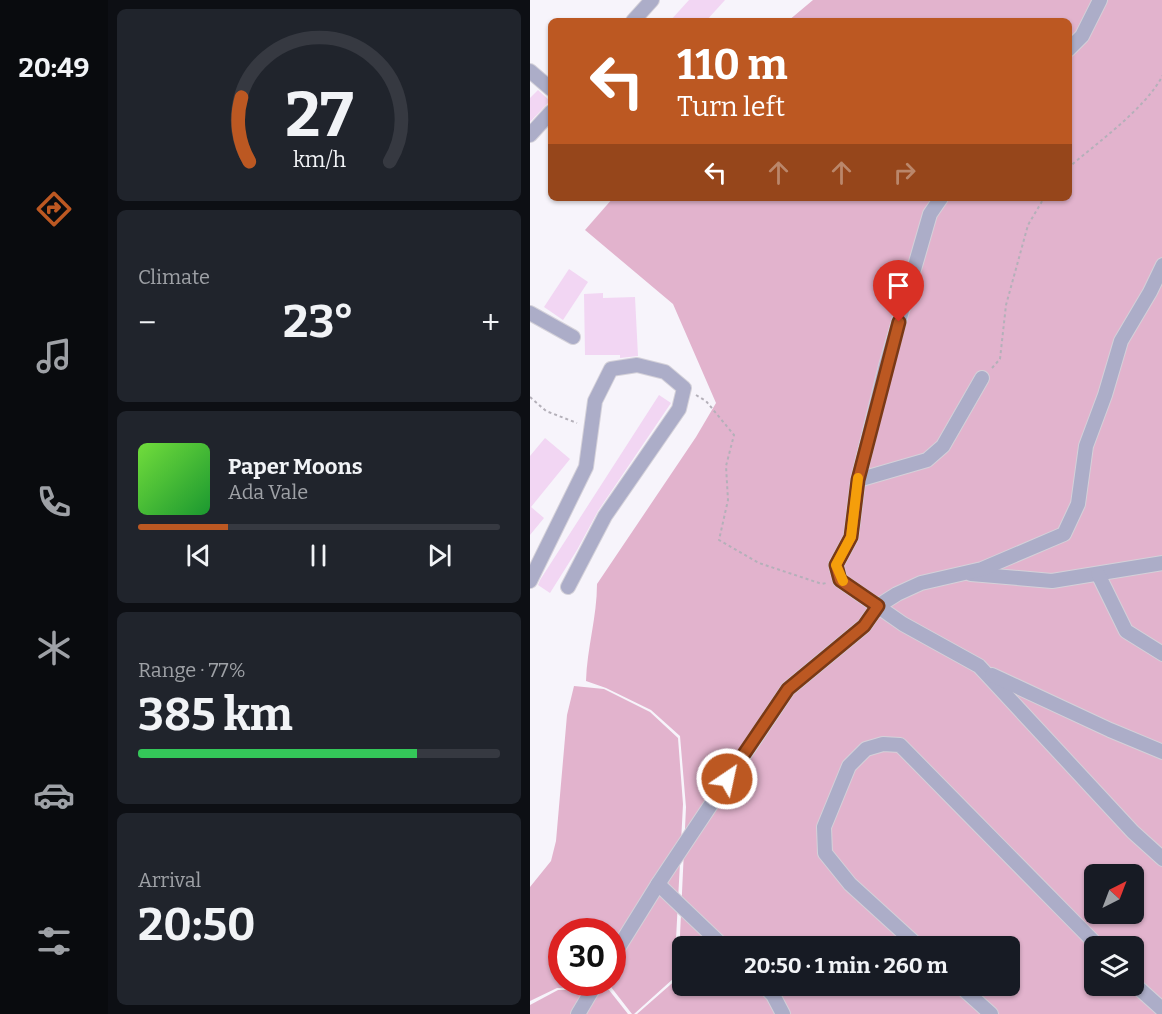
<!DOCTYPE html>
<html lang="en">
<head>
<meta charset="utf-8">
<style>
  body { margin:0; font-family:Bitter,serif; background:#20242c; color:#f1f3f6; height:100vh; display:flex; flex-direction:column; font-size:22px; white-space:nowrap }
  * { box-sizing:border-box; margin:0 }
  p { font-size:20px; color:#9ea1a6 }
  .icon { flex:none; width:33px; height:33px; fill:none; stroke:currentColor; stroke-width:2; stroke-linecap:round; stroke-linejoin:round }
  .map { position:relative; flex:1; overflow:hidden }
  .details { display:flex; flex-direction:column; gap:9px; padding:9px; background:#0d0f14; width:422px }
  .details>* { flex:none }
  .guide { position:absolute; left:18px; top:18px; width:524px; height:183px; border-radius:9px; box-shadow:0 2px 4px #0004; background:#bc5822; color:#fff; overflow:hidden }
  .needle { width:39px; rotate:42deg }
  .buttons { position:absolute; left:554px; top:864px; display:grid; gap:12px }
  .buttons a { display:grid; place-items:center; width:60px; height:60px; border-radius:9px; background:#171b24; box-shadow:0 2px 4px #0004; font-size:30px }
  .speed { position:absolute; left:18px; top:918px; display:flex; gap:12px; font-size:30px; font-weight:700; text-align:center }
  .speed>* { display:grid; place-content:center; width:78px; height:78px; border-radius:50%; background:#171b24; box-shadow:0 2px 4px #0004; line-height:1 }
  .speed .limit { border:9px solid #d22; background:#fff; color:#111 }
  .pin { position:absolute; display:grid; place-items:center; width:51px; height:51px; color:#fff; margin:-62px -26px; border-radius:50% 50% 50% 0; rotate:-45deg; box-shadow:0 0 6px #0007 }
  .pin .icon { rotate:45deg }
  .me { position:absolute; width:66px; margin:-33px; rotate:34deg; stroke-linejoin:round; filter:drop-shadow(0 0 4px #0008) }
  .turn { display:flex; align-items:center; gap:21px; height:126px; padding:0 30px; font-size:27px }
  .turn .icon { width:78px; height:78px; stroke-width:2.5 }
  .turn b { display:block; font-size:42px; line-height:51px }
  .lanes { display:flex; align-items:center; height:57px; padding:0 30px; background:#0003; justify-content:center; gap:30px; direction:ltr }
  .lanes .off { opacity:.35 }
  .big { font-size:45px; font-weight:700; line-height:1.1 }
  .details .card { flex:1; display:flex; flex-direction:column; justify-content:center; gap:9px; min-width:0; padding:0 21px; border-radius:9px; background:#20242c }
  .details .dial { align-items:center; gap:0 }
  .dial svg { height:156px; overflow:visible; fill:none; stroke:#363941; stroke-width:7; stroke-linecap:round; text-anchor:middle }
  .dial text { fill:#f1f3f6; stroke:none }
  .song { display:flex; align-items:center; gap:18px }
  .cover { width:72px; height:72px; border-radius:9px; background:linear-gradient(135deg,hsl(100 70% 55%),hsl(130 70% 35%)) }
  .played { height:6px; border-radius:3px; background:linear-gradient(90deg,#bc5822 25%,#363941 25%) }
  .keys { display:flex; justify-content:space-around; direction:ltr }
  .heat { display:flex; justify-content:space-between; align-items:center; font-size:33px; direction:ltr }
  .charge { height:9px; border-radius:4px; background:linear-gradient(90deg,#34c759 77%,#363941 0) }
  .trip { position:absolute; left:142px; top:936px; width:348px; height:60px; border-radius:9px; background:#171b24; box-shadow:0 2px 4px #0004; font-weight:700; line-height:60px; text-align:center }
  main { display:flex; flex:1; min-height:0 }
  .tab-bar { display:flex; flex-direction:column; width:108px; justify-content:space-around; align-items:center; background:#090b0e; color:#9ea1a6 }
  .tab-bar .icon { width:42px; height:42px }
  .tab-bar .selected { color:#bc5822 }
  .tab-bar b { font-size:27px; color:#f1f3f6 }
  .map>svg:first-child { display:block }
  .green { fill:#e2b3cd; fill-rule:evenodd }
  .building { fill:#f2d6f3 }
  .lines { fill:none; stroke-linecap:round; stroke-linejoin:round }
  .minor-casing { stroke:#d4d1d9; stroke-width:16 }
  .path { stroke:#b4b0b9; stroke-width:2; stroke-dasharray:3 3; stroke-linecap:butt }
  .minor { stroke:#acadc8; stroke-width:14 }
  .route-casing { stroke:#7a3916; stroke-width:15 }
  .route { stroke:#bc5822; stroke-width:10 }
  .slow { stroke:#f59e0b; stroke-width:10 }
</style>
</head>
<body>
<main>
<nav class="tab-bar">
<b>20:49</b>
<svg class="icon selected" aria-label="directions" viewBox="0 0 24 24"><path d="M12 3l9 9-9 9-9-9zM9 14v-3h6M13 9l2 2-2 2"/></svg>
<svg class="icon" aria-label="music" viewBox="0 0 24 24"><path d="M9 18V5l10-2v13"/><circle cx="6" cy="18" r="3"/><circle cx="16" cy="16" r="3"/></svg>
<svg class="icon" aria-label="phone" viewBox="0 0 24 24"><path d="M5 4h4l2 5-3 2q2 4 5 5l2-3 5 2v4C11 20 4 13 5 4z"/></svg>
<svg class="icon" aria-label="climate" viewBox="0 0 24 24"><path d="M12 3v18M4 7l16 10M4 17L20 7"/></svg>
<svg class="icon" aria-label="car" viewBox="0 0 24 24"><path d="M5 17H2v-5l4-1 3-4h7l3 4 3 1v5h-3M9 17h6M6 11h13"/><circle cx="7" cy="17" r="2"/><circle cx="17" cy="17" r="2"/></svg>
<svg class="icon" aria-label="filters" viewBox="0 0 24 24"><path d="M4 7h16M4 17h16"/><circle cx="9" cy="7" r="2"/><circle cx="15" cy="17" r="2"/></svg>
</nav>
<section class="details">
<div class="card dial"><svg viewBox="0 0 100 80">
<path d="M14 69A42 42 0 1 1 86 69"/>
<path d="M14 69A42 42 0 0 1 10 36" stroke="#bc5822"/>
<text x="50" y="56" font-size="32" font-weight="700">27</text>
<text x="50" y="72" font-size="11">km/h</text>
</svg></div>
<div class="card"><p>Climate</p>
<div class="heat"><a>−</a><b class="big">23°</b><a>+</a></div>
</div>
<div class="card">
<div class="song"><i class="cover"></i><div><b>Paper Moons</b><p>Ada Vale</p></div></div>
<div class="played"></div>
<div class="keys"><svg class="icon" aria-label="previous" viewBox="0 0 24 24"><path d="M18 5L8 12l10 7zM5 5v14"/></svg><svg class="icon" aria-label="pause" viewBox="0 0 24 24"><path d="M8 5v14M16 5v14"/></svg><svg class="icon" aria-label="next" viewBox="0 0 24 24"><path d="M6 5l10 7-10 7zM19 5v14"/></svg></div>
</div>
<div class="card"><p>Range · 77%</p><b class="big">385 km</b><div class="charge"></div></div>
<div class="card"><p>Arrival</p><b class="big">20:50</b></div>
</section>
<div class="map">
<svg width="633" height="1014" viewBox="0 0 633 1014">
  <rect width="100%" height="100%" fill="#f7f4fb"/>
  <g class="green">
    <path d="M283 0H632V1014H107L148 978 156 807 150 736 121 710 76 688 56 681C57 648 67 617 67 584L166 437 186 403 143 304 55 230 83 198H538V21H258ZM564 874H603V914H564ZM153 946H480V986H153ZM564 946H603V986H564Z"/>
    <path d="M44 686 74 689 120 712 148 738 153 804 144 978 104 1014H102L81 987 27 988 0 1001V887L21 861 26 841 37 715ZM32 932H82V982H32Z"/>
    <polygon points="28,990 79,990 98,1014 0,1014 0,1005"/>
  </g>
  <g class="building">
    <polygon points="159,0 195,0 176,21 140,21"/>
    <polygon points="8,90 20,101 0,122 0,98"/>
    <polygon points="39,269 58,282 33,320 14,307"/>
    <polygon points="73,293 73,298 105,297 108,356 90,358 90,355 55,355 54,294"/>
    <polygon points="129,395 141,403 68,511 47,550 20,593 8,585 10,580"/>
    <polygon points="15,438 40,459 1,507 14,518 0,535 0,456"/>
  </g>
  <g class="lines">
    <g class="minor-casing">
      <g id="minor">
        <polyline points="103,21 122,0"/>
        <polyline points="538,50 552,36 570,0"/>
        <polyline points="0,71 21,89"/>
        <polyline points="0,135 21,112"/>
        <polyline points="411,198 400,214 356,366 328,480 321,537 306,565 310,580 373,624 449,666 603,832 633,859"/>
        <polyline points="0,313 43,337"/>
        <polyline points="328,480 397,460 413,446 452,378"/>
        <polyline points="441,574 522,581 633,563"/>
        <polyline points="568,574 596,631 633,654"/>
        <polyline points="0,581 56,467 65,401 81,369 107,365 135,372 154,388 149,409 75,516 38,587"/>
        <polyline points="462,675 580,730 633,752"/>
        <polyline points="128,884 193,946"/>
        <polyline points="388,946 320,884 295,853 294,827 319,766 336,749 353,744 370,745 568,946"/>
        <polyline points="82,958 128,884 258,689 334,626 348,606 367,594 391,583 452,569 534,534 548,504 556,446 575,395 591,341 620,292 633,265"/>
        <polyline points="603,983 633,1010"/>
        <polyline points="234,986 243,995 253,1014"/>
        <polyline points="430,986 461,1014"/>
        <polyline points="48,1014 67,982"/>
      </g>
    </g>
    <g class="path">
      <path d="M538 168C568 142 615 109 633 75"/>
      <polyline points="462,368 470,359 476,305 498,225 514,198"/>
      <polyline points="166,395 176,401 204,435 196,466 198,500 189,540 229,563 292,584 296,583"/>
      <polyline points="0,397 16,411 47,423"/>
    </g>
    <use href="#minor" class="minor"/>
  </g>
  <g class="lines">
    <g class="route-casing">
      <polyline id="route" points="197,779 258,689 334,626 348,606 310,580 306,565 321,537 328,480 369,322"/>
    </g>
    <use href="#route" class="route"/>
    <polyline class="slow" points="313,581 306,565 321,537 328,478"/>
  </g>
</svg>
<div class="buttons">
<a><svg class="needle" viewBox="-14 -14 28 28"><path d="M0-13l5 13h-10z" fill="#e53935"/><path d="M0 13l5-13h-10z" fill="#9ea1a6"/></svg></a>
<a><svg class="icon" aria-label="layers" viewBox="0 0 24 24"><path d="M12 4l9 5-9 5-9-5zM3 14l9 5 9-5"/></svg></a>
</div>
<div class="speed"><div class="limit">30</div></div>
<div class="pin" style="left:369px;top:322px;background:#d93025"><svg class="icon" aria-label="arrive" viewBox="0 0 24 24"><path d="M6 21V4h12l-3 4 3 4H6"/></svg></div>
<svg class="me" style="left:197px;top:779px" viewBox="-20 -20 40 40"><circle r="17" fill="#bc5822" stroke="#fff" stroke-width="3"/><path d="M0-11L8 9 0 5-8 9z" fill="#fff"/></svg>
<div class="trip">20:50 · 1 min · 260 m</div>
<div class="guide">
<div class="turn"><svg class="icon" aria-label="left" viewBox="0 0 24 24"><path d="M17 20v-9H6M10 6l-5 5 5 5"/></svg><div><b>110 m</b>Turn left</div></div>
<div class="lanes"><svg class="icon" aria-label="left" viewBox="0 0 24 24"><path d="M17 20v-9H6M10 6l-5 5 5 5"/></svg><svg class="icon off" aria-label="ahead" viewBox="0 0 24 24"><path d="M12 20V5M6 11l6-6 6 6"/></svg><svg class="icon off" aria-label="ahead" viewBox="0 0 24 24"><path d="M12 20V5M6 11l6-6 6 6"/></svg><svg class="icon off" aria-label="right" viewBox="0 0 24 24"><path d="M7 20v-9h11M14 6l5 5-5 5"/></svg></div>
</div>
</div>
</main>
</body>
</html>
